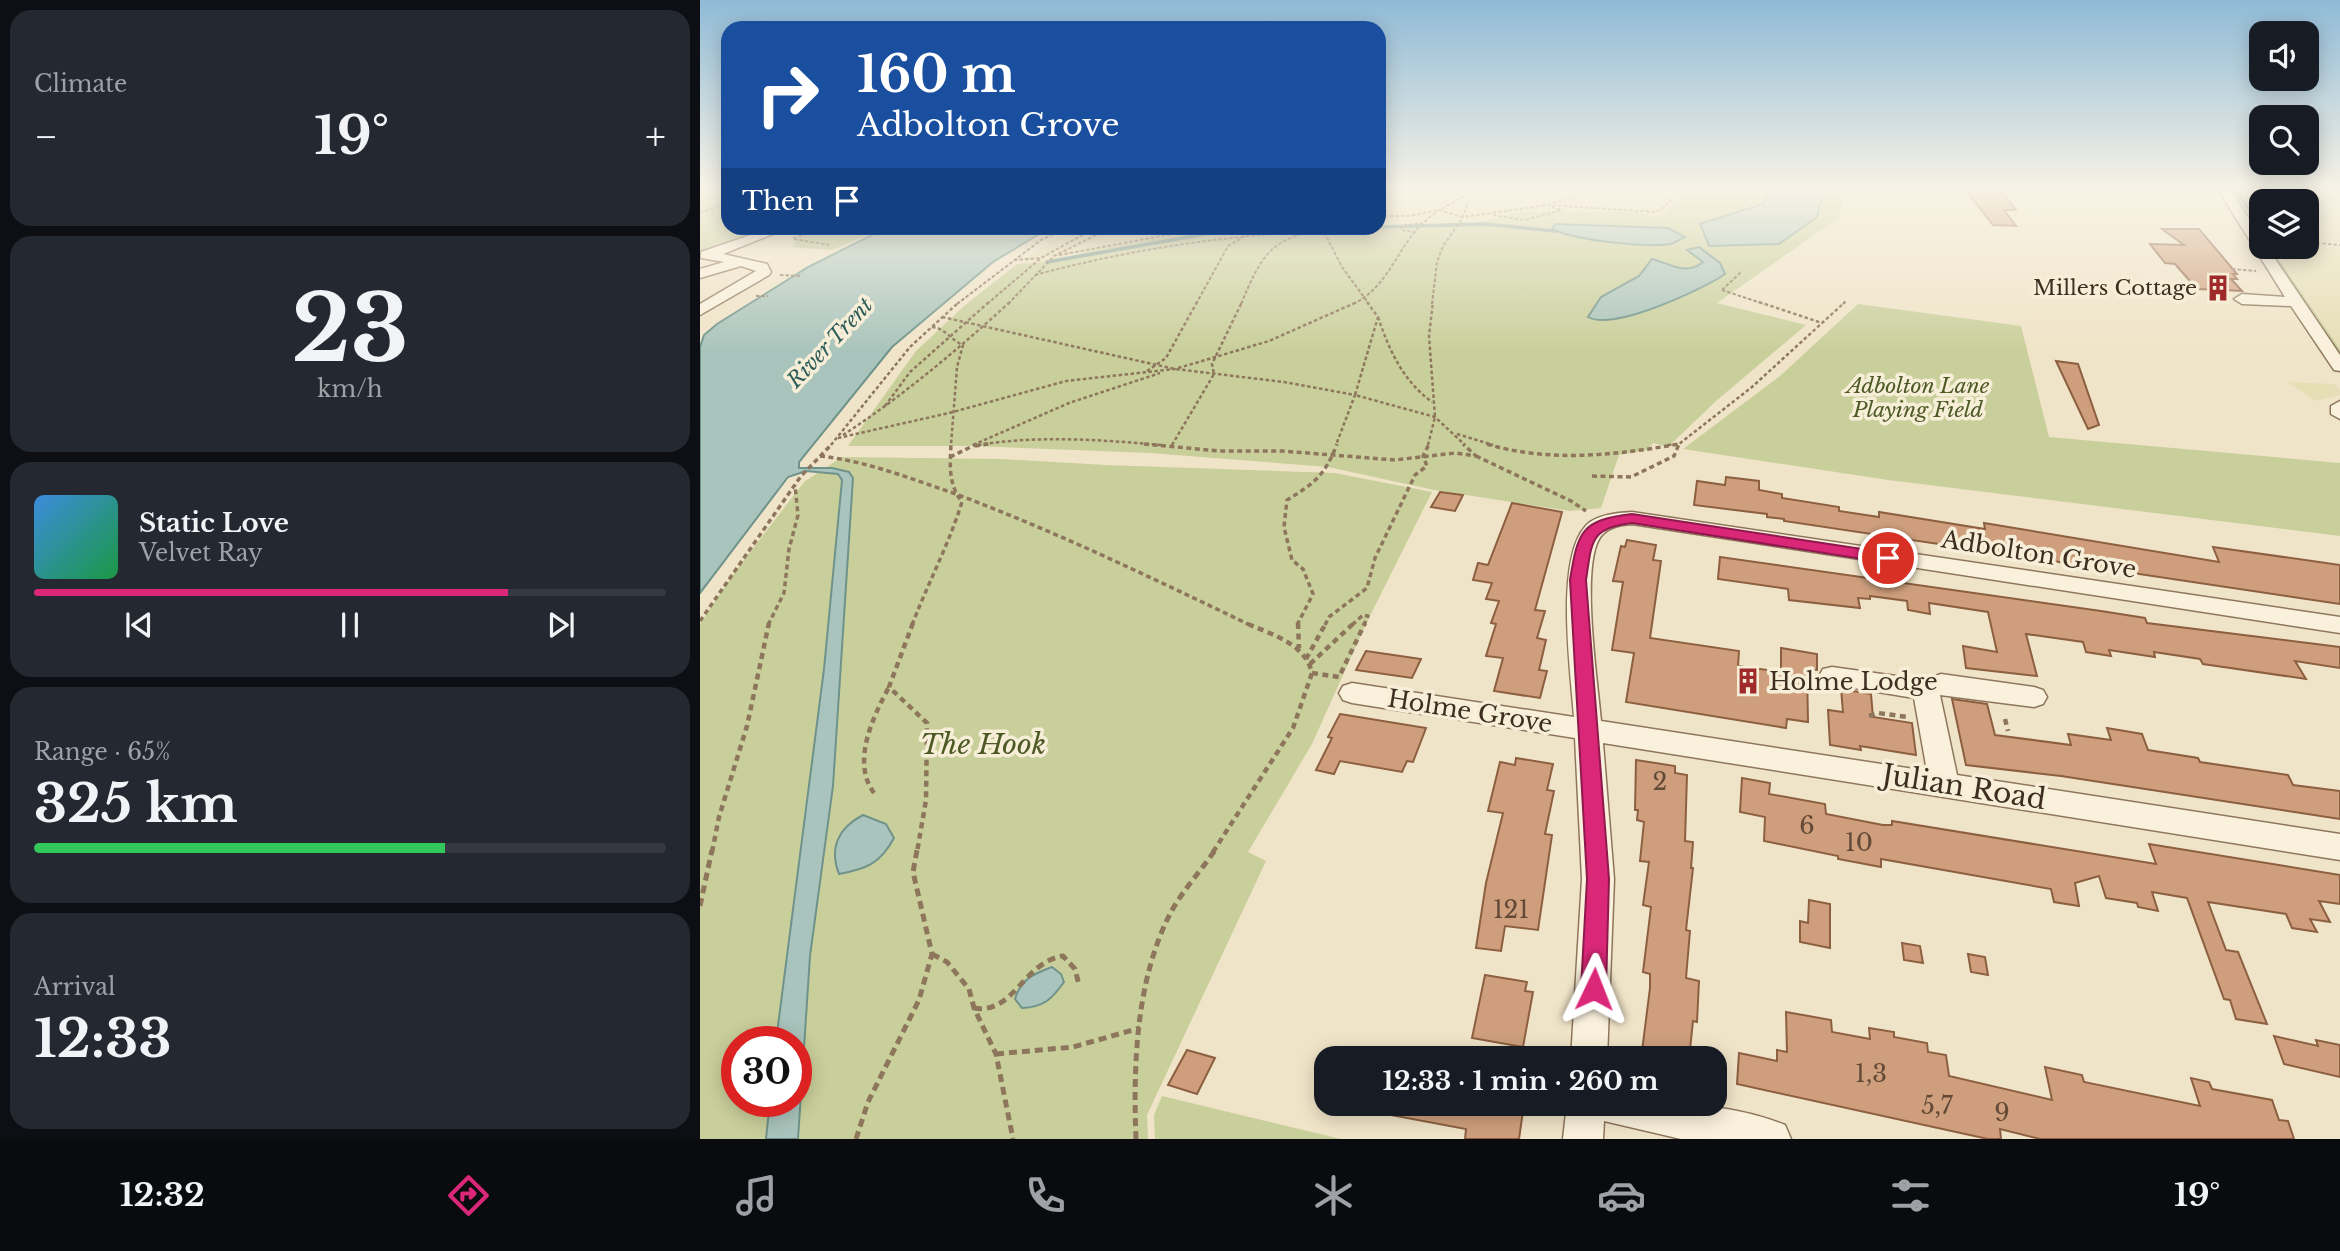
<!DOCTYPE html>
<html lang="en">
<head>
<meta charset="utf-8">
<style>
  body { margin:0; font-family:"Libre Baskerville",serif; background:#242831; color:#f1f3f6; height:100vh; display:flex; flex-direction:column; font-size:26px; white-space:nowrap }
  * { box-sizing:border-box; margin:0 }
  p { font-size:23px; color:#9ea1a6 }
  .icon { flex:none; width:38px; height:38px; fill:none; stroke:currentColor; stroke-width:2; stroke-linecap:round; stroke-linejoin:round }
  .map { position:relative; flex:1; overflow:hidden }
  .drawer { display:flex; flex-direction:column; gap:10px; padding:10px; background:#0d0f14; width:700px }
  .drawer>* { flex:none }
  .banner { position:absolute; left:21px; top:21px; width:665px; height:214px; border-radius:21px; box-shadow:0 4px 18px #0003; background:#1a4fa0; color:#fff; overflow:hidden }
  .buttons { position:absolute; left:1549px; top:21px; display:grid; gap:14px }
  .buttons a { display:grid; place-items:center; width:70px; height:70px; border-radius:14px; background:#171b24; box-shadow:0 4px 18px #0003; font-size:35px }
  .speed { position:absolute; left:21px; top:1026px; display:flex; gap:14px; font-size:35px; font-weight:700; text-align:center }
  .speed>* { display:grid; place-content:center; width:91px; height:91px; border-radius:50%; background:#171b24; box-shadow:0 4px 18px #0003; line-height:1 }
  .speed .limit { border:10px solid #d22; background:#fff; color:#111 }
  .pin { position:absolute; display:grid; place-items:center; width:60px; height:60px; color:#fff; margin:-30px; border:4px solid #fff; border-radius:50%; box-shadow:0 2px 7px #0007 }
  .me { position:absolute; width:77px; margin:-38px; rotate:2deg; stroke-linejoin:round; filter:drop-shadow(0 0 5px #0008) }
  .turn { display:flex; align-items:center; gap:24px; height:147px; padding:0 21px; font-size:32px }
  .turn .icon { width:91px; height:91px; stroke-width:2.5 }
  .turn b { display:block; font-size:49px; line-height:60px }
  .then { display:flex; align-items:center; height:66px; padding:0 21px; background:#0003; gap:14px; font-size:26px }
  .big { font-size:52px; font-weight:700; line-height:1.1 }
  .drawer .widget { flex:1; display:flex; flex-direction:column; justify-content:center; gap:10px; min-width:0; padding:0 24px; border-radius:21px; background:#242831 }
  .drawer .dial { align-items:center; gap:0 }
  .dial b { font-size:91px; line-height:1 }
  .song { display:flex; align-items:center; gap:21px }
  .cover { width:84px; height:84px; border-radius:10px; background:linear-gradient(135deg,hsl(210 70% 55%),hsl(140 70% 35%)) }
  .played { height:7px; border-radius:4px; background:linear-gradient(90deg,#db2777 75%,#363941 75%) }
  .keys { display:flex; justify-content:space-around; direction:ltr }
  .heat { display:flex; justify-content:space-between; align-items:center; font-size:38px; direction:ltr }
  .charge { height:10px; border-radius:5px; background:linear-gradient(90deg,#34c759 65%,#363941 0) }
  .trip { position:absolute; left:614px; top:1046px; width:413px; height:70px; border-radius:21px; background:#171b24; box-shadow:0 4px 18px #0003; font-weight:700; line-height:70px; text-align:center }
  .tabs { display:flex; height:112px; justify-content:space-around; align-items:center; background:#090b0e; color:#9ea1a6 }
  .tabs .icon { width:49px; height:49px }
  .tabs .on { color:#db2777 }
  .tabs b { font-size:32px; color:#f1f3f6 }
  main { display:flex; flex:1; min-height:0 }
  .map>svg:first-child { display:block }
  .farmland { fill:#e6deb5 }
  .green { fill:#c9cf9b; fill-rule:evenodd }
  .water { fill:#a9c4bc; stroke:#6f938a; stroke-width:2 }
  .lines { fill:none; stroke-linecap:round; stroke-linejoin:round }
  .stream { stroke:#6f938a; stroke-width:3.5 }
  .building { fill:#cf9f7d; stroke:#8d5f41; stroke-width:2 }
  .minor-casing { stroke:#8d765c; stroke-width:3 }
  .path-far4 { stroke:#8d765c; stroke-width:2; stroke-dasharray:3.5 2; stroke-linecap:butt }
  .path-far3 { stroke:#8d765c; stroke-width:2.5; stroke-dasharray:3.5 2.5; stroke-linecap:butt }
  .path-far2 { stroke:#8d765c; stroke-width:3.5; stroke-dasharray:5 3.5; stroke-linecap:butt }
  .path-far1 { stroke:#8d765c; stroke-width:4.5; stroke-dasharray:6 4.5; stroke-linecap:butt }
  .path { stroke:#8d765c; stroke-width:5; stroke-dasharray:8 5; stroke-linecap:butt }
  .minor { fill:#faf1dc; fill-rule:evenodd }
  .route { fill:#db2777; stroke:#8e194d; stroke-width:2 }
  .labels { text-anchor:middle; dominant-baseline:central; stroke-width:7; stroke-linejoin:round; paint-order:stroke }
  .far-poi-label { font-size:21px; fill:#3d2e20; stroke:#f7eed8; text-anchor:end }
  .far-water-label { font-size:21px; font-style:italic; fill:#2f5d5a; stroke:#f7eed8 }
  .far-park-label { font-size:21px; font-style:italic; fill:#4d5a26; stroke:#f7eed8 }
  .street-label { font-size:24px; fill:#3d2e20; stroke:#f7eed8 }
  .poi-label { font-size:24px; fill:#3d2e20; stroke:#f7eed8; text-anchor:start }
  .near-number-label { font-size:24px; fill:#624a37 }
  .near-park-label { font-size:28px; font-style:italic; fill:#4d5a26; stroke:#f7eed8 }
  .near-street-label { font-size:28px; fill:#3d2e20; stroke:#f7eed8 }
</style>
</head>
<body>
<main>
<section class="drawer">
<div class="widget"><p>Climate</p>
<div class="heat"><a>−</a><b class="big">19°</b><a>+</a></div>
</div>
<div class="widget dial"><b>23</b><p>km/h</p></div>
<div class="widget">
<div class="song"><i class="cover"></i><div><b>Static Love</b><p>Velvet Ray</p></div></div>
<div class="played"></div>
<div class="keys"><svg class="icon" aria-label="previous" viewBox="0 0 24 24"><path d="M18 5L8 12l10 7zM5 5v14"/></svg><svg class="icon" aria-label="pause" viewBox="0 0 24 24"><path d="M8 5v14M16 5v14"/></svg><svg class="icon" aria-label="next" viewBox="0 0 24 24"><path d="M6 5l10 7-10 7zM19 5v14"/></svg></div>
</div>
<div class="widget"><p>Range · 65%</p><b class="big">325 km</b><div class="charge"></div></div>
<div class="widget"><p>Arrival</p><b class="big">12:33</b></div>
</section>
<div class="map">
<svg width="1640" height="1139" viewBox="0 0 1640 1139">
  <rect width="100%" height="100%" fill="#f0e4c8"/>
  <g class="farmland">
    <polygon points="679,191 986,191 962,217 931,212 817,212 775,224 719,227 679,225"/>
    <polygon points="1535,191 1640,191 1640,243 1607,240 1606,201 1561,201 1561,229"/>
    <polygon points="374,228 516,228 392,250 343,262 317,263"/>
    <polygon points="1607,244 1640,248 1640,349 1573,247 1606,247"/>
    <polygon points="1588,382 1634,384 1640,390 1640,395 1615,401"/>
  </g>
  <g class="green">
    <polygon points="0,191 28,191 28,228 65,228 0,251"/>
    <path d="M986 191H1070L1063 204 1000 224 1117 217 1120 203 1129 191H1141L1143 206 1137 219 1017 303 1106 325 1016 401 968 447 953 443 947 450 919 455 901 508 870 511 734 490 628 467 450 453 275 446H148L216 351 264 306 317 264 347 262 392 250 516 228 777 225 775 224 817 212H931L962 217ZM855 224 968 228 984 237C979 240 974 243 969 244 942 247 875 241 852 229ZM952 259C972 264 985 275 1004 262L1009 285 971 299 901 297 939 276Z"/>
    <polygon points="102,228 184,228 132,250 92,247"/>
    <polygon points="1571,247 1640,349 1640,355 1579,265"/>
    <polygon points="1158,304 1321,326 1349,437 1640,463 1640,536 1188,480 983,449 1080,376"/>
    <path d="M142 457 301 459 406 465 635 473 732 492 665 626 612 744 548 852 566 861 447 1115 448 1139H0V624L34 573 104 482ZM37 1041H96V1101H37Z"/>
    <polygon points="462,1096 641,1139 455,1139 454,1115"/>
  </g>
  <g class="water">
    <polygon points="1070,191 1129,191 1120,203 1117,217 1079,244 1009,246 1000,224 1063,204"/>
    <path d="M855 224 968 228 985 237C980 239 975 243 970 244 945 248 874 240 852 229Z"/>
    <polygon points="186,228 349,228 293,262 192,347 99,462 99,468 132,468 149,472 153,478 133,786 110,956 98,1139 66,1139 70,1101 96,1101 96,1041 76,1041 124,669 142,480 138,474 106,471 88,477 0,593 0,347 4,335 17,324 108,267"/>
    <path d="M999 247 1020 263 1025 274C1002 290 913 331 888 317L901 297 939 276 952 259C971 264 986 276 1003 262L987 250Z"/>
    <path d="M163 815 186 824 194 838C180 864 166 869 139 874 129 848 138 828 163 815Z"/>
    <path d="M352 967 361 974 364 982C352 999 344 1007 322 1008L315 999C321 979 333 974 352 967Z"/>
  </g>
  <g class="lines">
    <g class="stream">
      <polyline points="1536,191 1561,227"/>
      <polyline points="644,228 784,224 856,231"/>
      <polyline points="347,262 540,228"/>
    </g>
  </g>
  <g class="building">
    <polygon points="1266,191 1301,191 1316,210 1304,210 1316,226 1293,225"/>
    <polygon points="1462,229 1499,229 1537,274 1533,274 1537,279 1531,279 1542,291 1497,289 1475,264 1465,263 1450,244 1484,245"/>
    <polygon points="1356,361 1378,364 1399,425 1388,429"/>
    <polygon points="1026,477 1059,481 1059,490 1082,494 1082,498 1139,507 1139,511 1179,517 1179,512 1285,529 1284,523 1519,562 1513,547 1640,565 1640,604 1084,521 1084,519 1067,517 1067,514 994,505 997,481 1025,485"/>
    <polygon points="740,492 763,495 755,511 731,507"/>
    <polygon points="812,503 862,512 835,610 845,611 837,638 846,640 839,670 847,671 840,698 794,691 803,658 786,656 796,624 791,623 799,601 786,599 792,583 773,580 778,563 788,565"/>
    <polygon points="927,540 956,545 953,560 961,561 950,638 1039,651 1038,666 1081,672 1081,648 1117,654 1117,670 1107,669 1108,722 1087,719 1086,728 926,702 934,653 912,650 923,582 913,581 921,546 925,547"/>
    <polygon points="1020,557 1401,611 1445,618 1447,623 1640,647 1640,668 1595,661 1606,679 1503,664 1500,659 1454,652 1455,657 1409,650 1411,656 1386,652 1383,642 1326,634 1337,676 1266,668 1263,646 1297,652 1288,612 1229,603 1230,614 1208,610 1207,601 1170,596 1170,599 1158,598 1160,608 1089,600 1088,589 1018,579"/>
    <polygon points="666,651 721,659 712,678 656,670"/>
    <polygon points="1141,689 1171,694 1173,717 1212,723 1216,755 1160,746 1161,750 1130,745 1128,710 1143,712"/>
    <polygon points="1252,699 1287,704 1295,735 1371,745 1368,734 1411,740 1407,728 1442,734 1448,750 1498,758 1500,762 1588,775 1593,785 1640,791 1640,819 1361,776 1266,765"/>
    <polygon points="640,714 726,728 713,762 707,761 702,772 640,761 634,774 616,770 632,738 628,737"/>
    <polygon points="816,758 853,764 847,790 854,791 845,834 852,835 838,930 805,926 801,951 776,948 786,883 803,813 788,811 800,762 815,765"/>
    <polygon points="936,760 975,766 975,773 987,775 985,841 993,842 991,868 993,868 986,930 990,931 986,978 999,981 997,1022 993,1021 989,1059 941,1059 950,988 950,974 943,972 951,907 943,905 949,862 940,861 944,822 937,820 938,810 935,810"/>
    <polygon points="1042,778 1070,783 1069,794 1125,804 1126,814 1183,825 1192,825 1192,821 1456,864 1449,844 1640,875 1640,904 1619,901 1630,922 1610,919 1617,932 1592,928 1586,914 1508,902 1526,950 1538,952 1567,1024 1536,1019 1530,1000 1524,999 1487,898 1452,892 1458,911 1438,907 1437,903 1406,898 1399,876 1375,883 1379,906 1354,902 1351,889 1181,859 1181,867 1138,859 1138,856 1064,841 1065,817 1040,812"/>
    <polygon points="1109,900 1130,904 1130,948 1100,942 1100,921 1108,923"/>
    <polygon points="1202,943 1220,946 1223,963 1204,960"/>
    <polygon points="1268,954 1285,957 1288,975 1271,972"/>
    <polygon points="785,975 827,982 825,991 833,992 823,1047 772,1038"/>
    <polygon points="1086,1012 1131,1020 1132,1032 1170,1039 1169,1028 1194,1032 1194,1037 1227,1043 1228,1052 1246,1055 1249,1076 1352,1100 1345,1067 1382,1075 1384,1082 1500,1106 1491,1078 1509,1082 1512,1089 1572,1100 1579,1120 1588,1121 1594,1139 1340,1139 1300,1129 1301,1139 1288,1139 1037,1084 1039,1053 1077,1061 1077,1050 1087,1052"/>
    <polygon points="1574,1036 1618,1046 1616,1040 1640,1045 1640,1077 1584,1064"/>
    <polygon points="487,1050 515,1058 497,1094 468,1085"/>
    <polygon points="681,1104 824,1104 819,1139 765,1139 766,1129 680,1113"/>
  </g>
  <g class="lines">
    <g class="minor-casing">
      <g id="minor">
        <polygon points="1519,191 1531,191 1561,237 1561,247 1567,247 1640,355 1640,371 1634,370 1591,306 1542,304 1534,299 1542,294 1585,297"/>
        <polygon points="71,228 88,228 23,254 67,264 71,272 69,275 0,315 0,304 56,271 41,266 0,278 0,269 24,262 1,258 1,252"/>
        <polygon points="1640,401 1640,419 1631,414 1631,406"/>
        <path d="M932 512 1640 617V633L932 524C921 525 910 526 902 535 879 560 898 684 901 721L1227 771 1214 698 1123 683 1119 676 1123 669 1132 667 1225 680 1241 674 1334 687 1343 690 1347 697 1343 704 1334 707 1240 695 1257 775 1640 834V860L903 743 914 879 907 1059H871L882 879 875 738 652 703 643 700 639 693 643 686 652 683 874 717C871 673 853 550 890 522 902 514 918 513 932 512Z"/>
        <path d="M867 1104C939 1104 1016 1097 1085 1125L1091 1139H981L904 1121 903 1139H863Z"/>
      </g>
    </g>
    <g class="path-far4">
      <polyline points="853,203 891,191"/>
      <polyline points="0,213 28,203"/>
      <polyline points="793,215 824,220 861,210 852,207"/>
      <polyline points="679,216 708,216 739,210 762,217 848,205 954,212 961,210 979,191"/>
      <polyline points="625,228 623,230 642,267 669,304"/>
      <polyline points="716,232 701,230 701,226 721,223"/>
      <polyline points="93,238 125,228"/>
      <polyline points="94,239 129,245"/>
      <polyline points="1606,242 1640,245"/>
      <polyline points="359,255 505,228"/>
      <polyline points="314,260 341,258"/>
      <polyline points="1532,269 1556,271"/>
      <polyline points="80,275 102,276"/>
      <path d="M335 275C430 249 525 236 623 230 570 237 561 257 541 304"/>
      <polyline points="1022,290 1064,304"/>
      <polyline points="1022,290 1041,272"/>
      <polyline points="56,296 68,296"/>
      <polyline points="257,304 341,240 366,228"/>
      <polyline points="287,304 341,258 395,228"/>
      <polyline points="308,304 354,256 410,228"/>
      <polyline points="496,304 528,246 545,236"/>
      <path d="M653 304C688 287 695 252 720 226 735 210 756 201 775 191"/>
      <polyline points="732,304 737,262 743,246 762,219 770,197"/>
      <polyline points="1143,304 1146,301"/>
    </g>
    <g class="path-far3">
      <polyline points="667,302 678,317 655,395 735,417 765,445"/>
      <polyline points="1059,302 1122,323"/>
      <polyline points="242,317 475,369 584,382 655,395 636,445"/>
      <path d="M678 317C689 350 703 381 732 402"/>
      <path d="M232 327C245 328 251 340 263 345L257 367 251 445"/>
      <polyline points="447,371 466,358 497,302"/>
      <polyline points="185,406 210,372 289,302"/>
      <polyline points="757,434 793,445"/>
      <path d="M143 435C203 396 257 350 310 302"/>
      <polyline points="138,438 249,413 366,381 475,369 569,341 657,302"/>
      <polyline points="131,445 210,347 259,302"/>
      <polyline points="273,445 369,403 460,373"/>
      <path d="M278 445C338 435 403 440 462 445"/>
      <polyline points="472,445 514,374 512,364 542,302"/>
      <polyline points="728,445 735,417 729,336 733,302"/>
      <polyline points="968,445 979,444 1052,387 1145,302"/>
    </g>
    <g class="path-far2">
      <polyline points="444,444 520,451 582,451 695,460 755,453 776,456 763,444"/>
      <path d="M787 444C850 463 916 455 979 444"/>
      <polyline points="275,446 289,444"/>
      <path d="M120 456C166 461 209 478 253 493 355 531 452 578 550 625"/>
      <polyline points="776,456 871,501 886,511"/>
      <polyline points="250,457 277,444"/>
      <polyline points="892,476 931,477 974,456 979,444"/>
      <polyline points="0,621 101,476 132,444"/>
      <polyline points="68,625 84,593 89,549 98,515 95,485"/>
      <path d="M212 625C228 583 249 544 262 502 248 484 250 465 251 444"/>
      <path d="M597 625 613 594 603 569 592 560 584 527 587 500C615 483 625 475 637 444"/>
      <polyline points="625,625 629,617 667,588 675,558 715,475 727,466 723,456 729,444"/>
      <polyline points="652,625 663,615 668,616 664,625"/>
    </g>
    <g class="path-far1">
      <polyline points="213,623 189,687 227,723 226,800 217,852"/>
      <polyline points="598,623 599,648"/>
      <polyline points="606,659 626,623"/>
      <polyline points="610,664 654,623"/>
      <polyline points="612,673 639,677 665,623"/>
      <polyline points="1169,716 1178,713 1208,717"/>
      <polyline points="1305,719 1308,731"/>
      <path d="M174 793C151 762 173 717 189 687"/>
      <polyline points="12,852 19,817 47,726 69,623"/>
      <path d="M513 852 593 728 612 673C605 643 572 635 546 623"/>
    </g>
    <g class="path">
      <polyline points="0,906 12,850"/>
      <polyline points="232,954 247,962 269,989 274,1008 296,1054 313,1139"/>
      <path d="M274 1008C314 1015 323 962 363 956L375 969 379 985"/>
      <polyline points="296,1054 373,1047 440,1028"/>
      <polyline points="156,1139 168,1102 219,1000 232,954 213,872 217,850"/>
      <path d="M436 1139C433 1065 436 979 471 912 483 890 501 871 515 850"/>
    </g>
    <use href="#minor" class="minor"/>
  </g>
  <linearGradient id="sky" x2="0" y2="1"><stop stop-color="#8fbad6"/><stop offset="0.54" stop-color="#f8f3e6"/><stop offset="1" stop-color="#f8f3e6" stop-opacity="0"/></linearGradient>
  <rect width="1640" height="351" fill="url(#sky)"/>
  <path class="route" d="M932 514 1188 553 1196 558 1188 563 932 523C890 528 892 541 886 580L909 879 906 989 902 997 894 1000 885 997 881 989 887 879 870 580C878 531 881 520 932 514Z"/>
  <defs>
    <g id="building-bare" transform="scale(2.1)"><path d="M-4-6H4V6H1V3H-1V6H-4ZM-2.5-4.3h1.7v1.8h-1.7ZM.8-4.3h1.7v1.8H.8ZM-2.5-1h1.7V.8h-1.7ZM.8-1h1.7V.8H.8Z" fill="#9e2a2b" stroke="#f7eed8" stroke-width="2.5" paint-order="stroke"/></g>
  </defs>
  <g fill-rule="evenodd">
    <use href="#building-bare" x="1518" y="288"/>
    <use href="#building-bare" x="1048" y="681"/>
  </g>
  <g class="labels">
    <g class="far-poi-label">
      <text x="1497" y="288">Millers Cottage</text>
    </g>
    <g class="far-water-label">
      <text transform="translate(130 343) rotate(-47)">River Trent</text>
    </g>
    <g class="far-park-label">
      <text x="1218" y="386">Adbolton Lane<tspan x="1218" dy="24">Playing Field</tspan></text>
    </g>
    <g class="street-label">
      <text transform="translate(1339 554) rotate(9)">Adbolton Grove</text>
      <text transform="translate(770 711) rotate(9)">Holme Grove</text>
    </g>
    <g class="poi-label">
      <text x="1069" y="681">Holme Lodge</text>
    </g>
    <g class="near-number-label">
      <text x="960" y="781">2</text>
      <text x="1107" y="825">6</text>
      <text x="1159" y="842">10</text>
      <text x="811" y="909">121</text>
      <text x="1171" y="1073">1,3</text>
      <text x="1237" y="1105">5,7</text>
      <text x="1302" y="1112">9</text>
    </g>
    <g class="near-park-label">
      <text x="283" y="744">The Hook</text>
    </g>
    <g class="near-street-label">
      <text transform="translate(1264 787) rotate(9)">Julian Road</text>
    </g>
  </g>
</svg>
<div class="buttons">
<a><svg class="icon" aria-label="sound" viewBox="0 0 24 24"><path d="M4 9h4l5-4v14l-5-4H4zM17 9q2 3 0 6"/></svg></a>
<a><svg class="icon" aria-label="search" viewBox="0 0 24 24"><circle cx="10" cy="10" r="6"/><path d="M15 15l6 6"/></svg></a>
<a><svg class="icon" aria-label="layers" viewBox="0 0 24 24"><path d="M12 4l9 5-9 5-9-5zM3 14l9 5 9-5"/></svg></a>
</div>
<div class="speed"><div class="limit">30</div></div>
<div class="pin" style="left:1188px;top:558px;background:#d93025"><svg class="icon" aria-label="arrive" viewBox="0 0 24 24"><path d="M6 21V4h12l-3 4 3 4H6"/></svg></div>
<svg class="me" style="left:894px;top:989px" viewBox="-20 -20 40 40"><path d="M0-17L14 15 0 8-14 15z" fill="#db2777" stroke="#fff" stroke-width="4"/></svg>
<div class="trip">12:33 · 1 min · 260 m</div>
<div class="banner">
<div class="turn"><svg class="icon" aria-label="right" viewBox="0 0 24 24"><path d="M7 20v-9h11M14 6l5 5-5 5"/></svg><div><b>160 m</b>Adbolton Grove</div></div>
<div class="then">Then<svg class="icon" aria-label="arrive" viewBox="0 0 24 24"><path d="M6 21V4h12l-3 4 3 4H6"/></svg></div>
</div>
</div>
</main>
<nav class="tabs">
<b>12:32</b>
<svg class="icon on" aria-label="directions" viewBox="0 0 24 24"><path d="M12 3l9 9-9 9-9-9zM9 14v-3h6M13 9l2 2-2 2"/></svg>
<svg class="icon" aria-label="music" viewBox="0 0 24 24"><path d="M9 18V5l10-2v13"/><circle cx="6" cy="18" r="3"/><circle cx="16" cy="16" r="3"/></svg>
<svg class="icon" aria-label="phone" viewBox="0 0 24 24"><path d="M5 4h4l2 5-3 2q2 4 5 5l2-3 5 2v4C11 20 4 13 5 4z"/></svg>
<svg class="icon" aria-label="climate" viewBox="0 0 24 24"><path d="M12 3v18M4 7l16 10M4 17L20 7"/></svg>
<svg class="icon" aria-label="car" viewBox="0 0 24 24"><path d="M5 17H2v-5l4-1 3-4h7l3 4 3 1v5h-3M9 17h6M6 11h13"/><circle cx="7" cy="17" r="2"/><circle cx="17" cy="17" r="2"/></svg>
<svg class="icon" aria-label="filters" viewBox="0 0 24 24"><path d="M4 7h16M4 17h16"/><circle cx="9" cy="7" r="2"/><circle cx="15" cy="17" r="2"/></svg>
<b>19°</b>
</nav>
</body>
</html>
